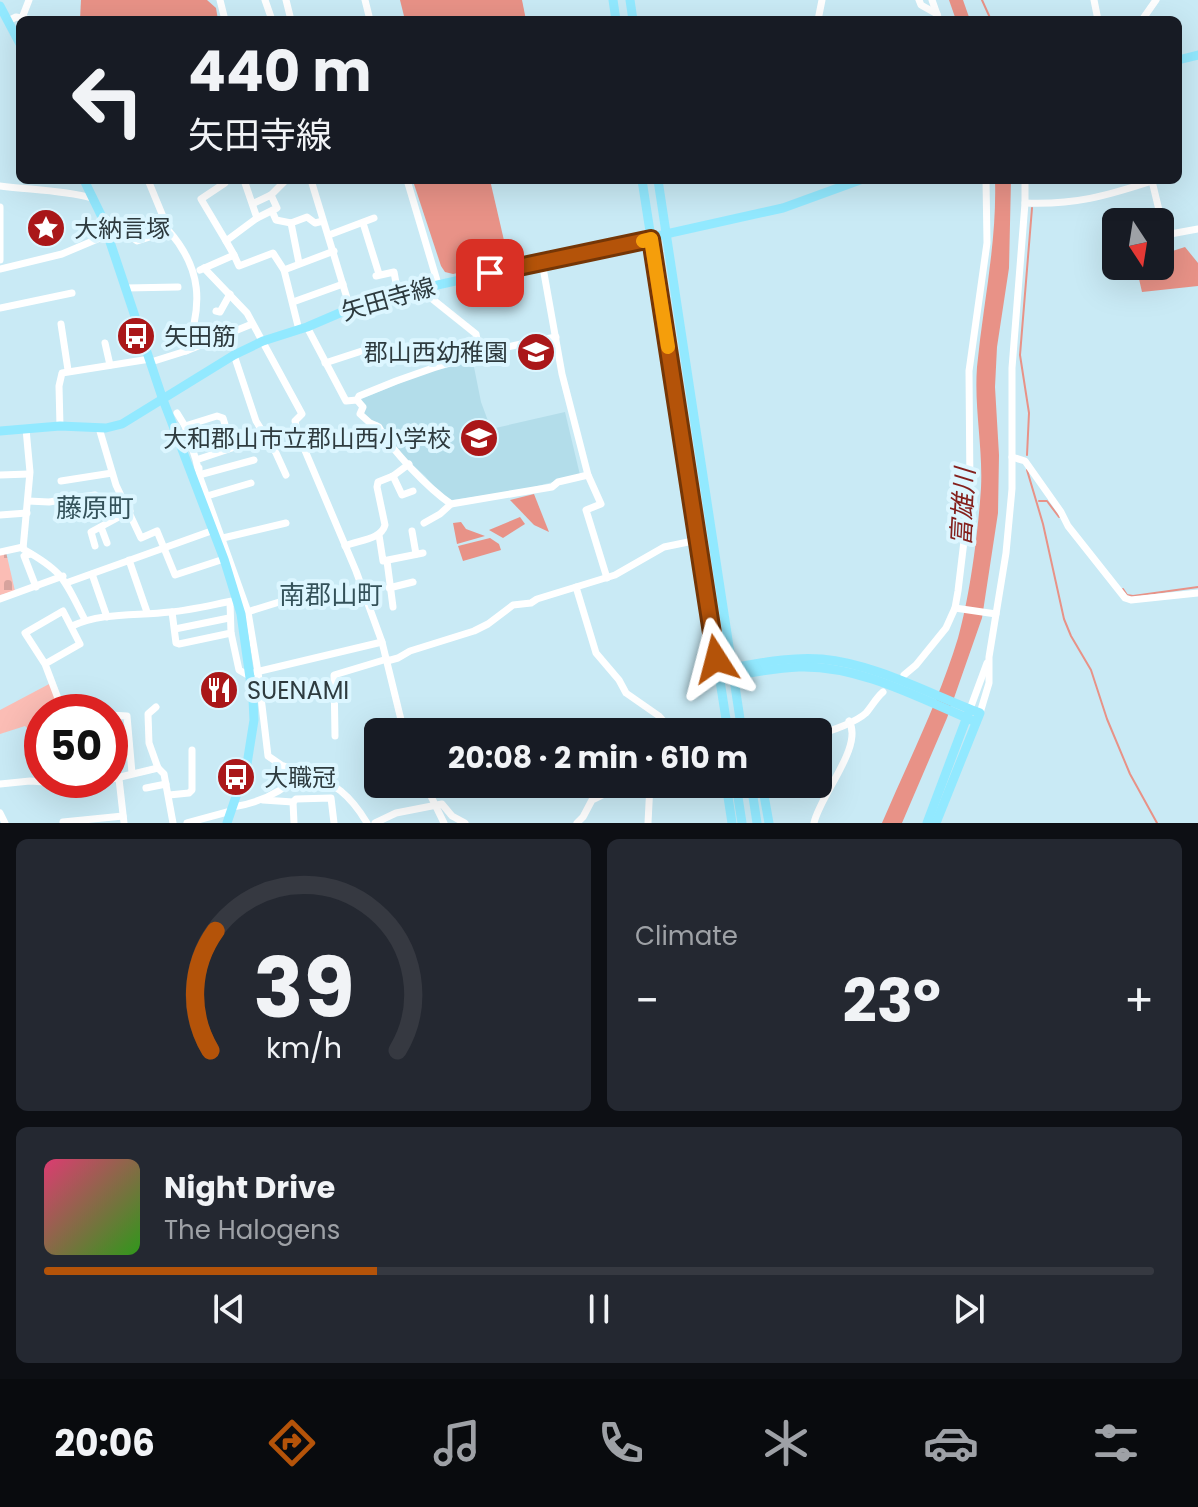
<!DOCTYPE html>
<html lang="en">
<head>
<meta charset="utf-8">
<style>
  body { margin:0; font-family:Poppins,"Noto Sans JP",sans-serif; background:#242831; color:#f1f3f6; height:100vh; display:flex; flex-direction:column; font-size:30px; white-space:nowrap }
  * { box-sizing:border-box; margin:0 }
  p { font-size:26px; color:#9ea1a6 }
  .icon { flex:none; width:44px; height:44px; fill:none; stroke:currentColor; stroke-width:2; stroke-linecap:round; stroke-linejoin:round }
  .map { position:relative; height:823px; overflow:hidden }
  .side { display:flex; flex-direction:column; gap:16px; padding:16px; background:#0d0f14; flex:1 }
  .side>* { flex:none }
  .guide { position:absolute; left:16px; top:16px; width:1166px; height:168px; border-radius:12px; box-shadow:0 8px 32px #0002; background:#171b24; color:#f1f3f6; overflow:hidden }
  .needle { width:52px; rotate:168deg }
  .buttons { position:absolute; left:1102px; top:208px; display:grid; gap:16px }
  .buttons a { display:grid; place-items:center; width:72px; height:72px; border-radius:12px; background:#171b24; box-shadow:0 8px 32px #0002; font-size:40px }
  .speed { position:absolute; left:24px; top:694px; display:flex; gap:16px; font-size:40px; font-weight:700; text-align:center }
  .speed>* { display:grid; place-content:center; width:104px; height:104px; border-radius:50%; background:#171b24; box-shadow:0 8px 32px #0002; line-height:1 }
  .speed .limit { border:12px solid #d22; background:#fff; color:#111 }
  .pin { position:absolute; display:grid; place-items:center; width:68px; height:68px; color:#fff; margin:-34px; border-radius:16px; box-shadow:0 4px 12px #0006 }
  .me { position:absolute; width:88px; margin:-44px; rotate:351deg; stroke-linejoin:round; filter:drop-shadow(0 0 6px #0008) }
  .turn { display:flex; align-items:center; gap:28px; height:168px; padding:0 40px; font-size:36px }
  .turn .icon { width:104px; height:104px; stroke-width:2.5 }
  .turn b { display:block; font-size:56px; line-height:68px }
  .big { font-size:60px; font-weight:700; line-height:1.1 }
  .side .card { flex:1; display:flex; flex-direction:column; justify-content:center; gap:12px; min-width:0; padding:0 28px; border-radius:12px; background:#242831 }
  .side .dial { align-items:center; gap:0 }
  .dial svg { height:208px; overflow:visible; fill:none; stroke:#363941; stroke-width:7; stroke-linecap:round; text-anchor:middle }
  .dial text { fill:#f1f3f6; stroke:none }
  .song { display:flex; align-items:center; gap:24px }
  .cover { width:96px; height:96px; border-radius:12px; background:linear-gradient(135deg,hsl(340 70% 55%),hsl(110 70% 35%)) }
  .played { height:8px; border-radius:4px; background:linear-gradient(90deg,#b45309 30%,#363941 30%) }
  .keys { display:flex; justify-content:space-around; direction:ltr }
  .heat { display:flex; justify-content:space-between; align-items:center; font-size:44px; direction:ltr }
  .side .tiles { flex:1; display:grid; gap:16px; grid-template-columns:1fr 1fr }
  .card:last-child { grid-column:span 2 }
  .trip { position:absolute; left:364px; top:718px; width:468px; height:80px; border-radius:12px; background:#171b24; box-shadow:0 8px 32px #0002; font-weight:700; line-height:80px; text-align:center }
  .tabs { display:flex; height:128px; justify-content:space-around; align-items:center; background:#090b0e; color:#9ea1a6 }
  .tabs .icon { width:56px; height:56px }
  .tabs .current { color:#b45309 }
  .tabs b { font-size:36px; color:#f1f3f6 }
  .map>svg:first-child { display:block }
  .built { fill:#b3ddea }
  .cemetery { fill:url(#cemetery-stones) }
  .garden { fill:#fbbdb5 }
  .water { fill:#e89287 }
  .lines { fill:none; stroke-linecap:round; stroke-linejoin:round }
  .stream { stroke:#e89287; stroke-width:2 }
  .minor { stroke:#fff; stroke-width:7 }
  .major { stroke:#92e9ff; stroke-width:9 }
  .route-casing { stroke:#753606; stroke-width:20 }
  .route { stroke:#b45309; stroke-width:14 }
  .slow { stroke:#f59e0b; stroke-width:14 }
  .labels { text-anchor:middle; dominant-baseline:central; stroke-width:8; stroke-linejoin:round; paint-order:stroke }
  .poi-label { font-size:24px; fill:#2e3b3f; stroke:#dcf6ff; text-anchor:start }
  .street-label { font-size:24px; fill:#2e3b3f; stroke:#dcf6ff }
  .water-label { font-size:26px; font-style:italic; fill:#841f1c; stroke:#dcf6ff }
  .neighbourhood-label { font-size:26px; fill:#34525a; stroke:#dcf6ff }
</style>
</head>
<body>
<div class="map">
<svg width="1198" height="823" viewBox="0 0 1198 823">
  <defs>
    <pattern id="cemetery-stones" width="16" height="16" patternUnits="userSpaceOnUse" patternTransform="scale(2)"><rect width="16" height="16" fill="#fbbdb5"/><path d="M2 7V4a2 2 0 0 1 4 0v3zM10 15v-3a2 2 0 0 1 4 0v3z" fill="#d7a39d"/></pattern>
  </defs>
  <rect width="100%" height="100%" fill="#c9eaf5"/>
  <polygon class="built" points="473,362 481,402 491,429 565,412 580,475 518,491 451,500 438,492 425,476 392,447 378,422 370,421 361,412 359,400 427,372"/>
  <polygon class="cemetery" points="6,552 15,591 0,595 0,553"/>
  <polygon class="garden" points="51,683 61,712 42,712 42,728 28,729 25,726 0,734 0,710"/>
  <g class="water">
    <polygon points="81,0 207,0 216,8 218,20 80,20"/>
    <polygon points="400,0 522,0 526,20 405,20"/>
    <polygon points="949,0 963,0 970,20 956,20"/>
    <polygon points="421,180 490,180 509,262 453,274 445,272 441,266 413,181"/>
    <path d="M995 180H1011L1009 268 997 347 995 387 999 455 998 513 982 618 947 718 902 823H882C908 762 939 701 958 638 970 595 978 533 981 488 983 447 974 408 977 367 983 304 997 243 995 180Z"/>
    <polygon points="1185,247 1198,263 1198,286 1142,292 1136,266 1160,266 1160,255"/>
    <polygon points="534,494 549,532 534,525 510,500"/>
    <polygon points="520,517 525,524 503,538 489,530"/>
    <polygon points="461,522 466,529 485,536 457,544 453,523"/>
    <polygon points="490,538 499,544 501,550 463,561 458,546"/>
  </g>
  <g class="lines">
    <g class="stream">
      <polyline points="982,0 991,20"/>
      <polyline points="1027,455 1029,413 1020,355 1032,208"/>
      <polyline points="1027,470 1043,524 1064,619 1071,636 1091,670 1107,719 1130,774 1157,823"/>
      <polyline points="1039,501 1047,501 1059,517"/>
      <polyline points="1123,589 1127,595 1133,596 1198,587"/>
    </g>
    <g class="minor">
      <polyline points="220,0 225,20"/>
      <polyline points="265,0 272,20"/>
      <polyline points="286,0 291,20"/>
      <polyline points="365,0 370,20"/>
      <polyline points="919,0 921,5 937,14"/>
      <polyline points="932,0 939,20"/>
      <polyline points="1094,0 1098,20"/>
      <polyline points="22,18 29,0"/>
      <polyline points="818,20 822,0"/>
      <polyline points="1142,20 1156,0"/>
      <polyline points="8,21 16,17 32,20"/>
      <polyline points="148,180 169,231"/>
      <polyline points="311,180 350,308"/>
      <polyline points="407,180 438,284"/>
      <polyline points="225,183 201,199 226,241"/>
      <path d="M0 186C31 190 62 190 92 198"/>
      <polyline points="254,203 271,195 286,180"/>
      <path d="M1025 203C1075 205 1106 196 1152 181L1165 235 1198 229"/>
      <polyline points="0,207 0,260"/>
      <polyline points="272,211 276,220 291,223 307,217 315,223 323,221"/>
      <path d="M101 215 137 241 169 231C202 269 203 305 186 351L151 362"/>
      <polyline points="257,218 277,208 271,195"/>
      <polyline points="291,223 299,263"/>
      <polyline points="363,223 379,274"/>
      <polyline points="329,235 374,218"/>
      <polyline points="234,255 239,266 273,253 284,270 299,330"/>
      <polyline points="542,262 562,374 588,475 601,504 586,510 607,578"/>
      <polyline points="204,268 247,313 302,414 295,421 298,434 356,571 382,642 404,732"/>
      <polyline points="0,269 62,254 107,235"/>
      <polyline points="200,270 234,255 226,241 257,218 244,180"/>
      <polyline points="284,270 334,251"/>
      <polyline points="376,276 394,272 398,294"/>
      <polyline points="428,287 431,298 476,334 480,355"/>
      <polyline points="126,288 178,287"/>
      <polyline points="293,302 343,284"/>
      <polyline points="0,308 72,293"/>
      <polyline points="216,311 220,312 230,294"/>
      <polyline points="61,324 68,370"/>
      <polyline points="307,327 346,401 357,400"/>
      <path d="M556 337C488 349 422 369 359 396L357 400 363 407 360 414 370 423 379 427C391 450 429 489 451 504L552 487 558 482 588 475"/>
      <polyline points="105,343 110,365"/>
      <polyline points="186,351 252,324"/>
      <polyline points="234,355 256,421 276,453 286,475"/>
      <polyline points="325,363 368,349"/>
      <polyline points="177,413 185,426"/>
      <polyline points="60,426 59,386 62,373 150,359"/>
      <polyline points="99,428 116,485 141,538 157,531 175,575 224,559"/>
      <path d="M26 429 30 472 23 549C64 572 64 579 85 620"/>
      <polyline points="1012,457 1025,461 1061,512 1068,526 1125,598 1131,600 1198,593"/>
      <polyline points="196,460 185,426 217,416 223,418 232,448 196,460 198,469"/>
      <polyline points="199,468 199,475 248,612 258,672 268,756 281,765 303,773"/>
      <polyline points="0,475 29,474"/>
      <polyline points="199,475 254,460"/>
      <polyline points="393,476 402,495 413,491"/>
      <polyline points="61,481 112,473"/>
      <polyline points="207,496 251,483"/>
      <polyline points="28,501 49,502 95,495"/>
      <polyline points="0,515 27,513"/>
      <polyline points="424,523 440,514 451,504"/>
      <polyline points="101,527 107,543"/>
      <polyline points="412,531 416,554"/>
      <polyline points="379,535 383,561 423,553"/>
      <polyline points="223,538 286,523"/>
      <polyline points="95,546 91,532 130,511"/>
      <path d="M345 546C358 540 381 540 385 525L377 487 378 482 393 476 409 464"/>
      <polyline points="0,552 23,547"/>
      <polyline points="31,554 24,556 36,587"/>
      <polyline points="129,560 147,612"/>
      <polyline points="387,561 393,607"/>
      <polyline points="92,574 107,617"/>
      <polyline points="66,583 214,530"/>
      <polyline points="576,587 596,653 619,680 626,693 659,716 673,732"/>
      <polyline points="389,588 413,582"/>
      <polyline points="0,599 63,576"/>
      <polyline points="955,608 996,614"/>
      <polyline points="172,612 176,643 179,644 231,633 230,602"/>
      <polyline points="244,613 318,590"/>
      <path d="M72 626C102 612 137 616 170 612 193 610 215 604 238 600"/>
      <polyline points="175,629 229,618"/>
      <polyline points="231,633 239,670 251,677"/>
      <polyline points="387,661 398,658 410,651 474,631 488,624 513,605 531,603 537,599 615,575 664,547 698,540"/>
      <polyline points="45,664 80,644 63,611 25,633 45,664 59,701 65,705 89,705 96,712"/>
      <polyline points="256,672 382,642"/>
      <polyline points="904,675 916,665 946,628 955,608 958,591 970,491 969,371 987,243 986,180"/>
      <polyline points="156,707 148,714 149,743 158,768"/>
      <polyline points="970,709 987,663"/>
      <polyline points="980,713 989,683 989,657 1006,553 1012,489 1012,368 1025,203 1025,180"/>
      <polyline points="110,715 127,716 132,773"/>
      <path d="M818 734C832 731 856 722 866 713 872 706 876 698 883 692"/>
      <polyline points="335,736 334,675 387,659"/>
      <polyline points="119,779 124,823"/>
      <polyline points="0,784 30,781 87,785 158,768 164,774 173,823"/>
      <polyline points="425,784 444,823"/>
      <polyline points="146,788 166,784"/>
      <polyline points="169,795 189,793 192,790 192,750"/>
      <polyline points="263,800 293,802 296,799 331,798 334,823"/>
      <polyline points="293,802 294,823"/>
      <path d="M233 807C260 803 283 791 303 773 334 781 351 796 367 823"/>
      <polyline points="0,813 5,823"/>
      <polyline points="63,822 123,816"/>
      <polyline points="187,823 231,811"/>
      <polyline points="375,823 396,813 442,804 452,816 465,823"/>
      <polyline points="577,823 583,817 592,800 624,784"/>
      <polyline points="648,823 650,784"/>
      <path d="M814 823C820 795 864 746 849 721"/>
    </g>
    <g class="major">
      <polyline points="613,0 616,20"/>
      <polyline points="630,0 633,20"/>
      <polyline points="0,6 20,44"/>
      <polyline points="1178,60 1198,55"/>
      <polyline points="84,180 101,215 162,397 224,559 241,614 253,699 254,720 247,764 227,823"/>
      <polyline points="642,180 728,732"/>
      <polyline points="658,180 742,732"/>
      <polyline points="0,431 60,426 106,428 122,424 234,355 263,341 307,327 370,300 783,208 860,180"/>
      <path d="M718 670C752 665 787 656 822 659 876 664 929 694 980 713L936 823"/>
      <path d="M719 678C745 674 772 668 799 667 860 665 921 699 976 722"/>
      <polyline points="726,784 732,823"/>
      <polyline points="736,784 742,823"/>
      <polyline points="751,784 757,823"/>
      <polyline points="762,784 769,823"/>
      <polyline points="927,823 968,714"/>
    </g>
  </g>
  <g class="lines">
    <g class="route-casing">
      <polyline id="route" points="490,273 651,239 716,659"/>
    </g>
    <use href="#route" class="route"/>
    <polyline class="slow" points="643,241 651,239 668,347"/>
  </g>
  <defs>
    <g id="sight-disc" transform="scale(2)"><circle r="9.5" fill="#aa1719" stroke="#dcf6ff"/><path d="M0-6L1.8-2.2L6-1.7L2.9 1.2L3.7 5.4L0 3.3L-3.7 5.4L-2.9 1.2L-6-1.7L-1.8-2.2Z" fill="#fff"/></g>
    <g id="bus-disc" transform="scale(2)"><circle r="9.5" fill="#aa1719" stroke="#dcf6ff"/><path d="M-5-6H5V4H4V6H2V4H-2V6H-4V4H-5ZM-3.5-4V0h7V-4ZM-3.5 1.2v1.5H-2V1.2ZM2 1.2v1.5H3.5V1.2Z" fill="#fff"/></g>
    <g id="school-disc" transform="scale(2)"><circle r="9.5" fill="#aa1719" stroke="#dcf6ff"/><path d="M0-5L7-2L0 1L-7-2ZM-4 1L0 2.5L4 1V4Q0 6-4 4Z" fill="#fff"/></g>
    <g id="restaurant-disc" transform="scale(2)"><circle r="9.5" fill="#aa1719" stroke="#dcf6ff"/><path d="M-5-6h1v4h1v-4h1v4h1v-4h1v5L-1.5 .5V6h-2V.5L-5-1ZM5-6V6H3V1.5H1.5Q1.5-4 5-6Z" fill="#fff"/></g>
  </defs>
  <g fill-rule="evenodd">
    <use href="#sight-disc" x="46" y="228"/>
    <use href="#bus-disc" x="136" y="336"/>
    <use href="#school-disc" x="536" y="352"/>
    <use href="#school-disc" x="479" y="438"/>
    <use href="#restaurant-disc" x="219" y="690"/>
    <use href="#bus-disc" x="236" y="777"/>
  </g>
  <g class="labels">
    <g class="poi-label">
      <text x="74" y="228">大納言塚</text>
      <text x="164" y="336">矢田筋</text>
      <text x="508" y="352" text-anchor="end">郡山西幼稚園</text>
      <text x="451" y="438" text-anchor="end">大和郡山市立郡山西小学校</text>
      <text x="247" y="690">SUENAMI</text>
      <text x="264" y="777">大職冠</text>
    </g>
    <g class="street-label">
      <text transform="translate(388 299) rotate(-16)">矢田寺線</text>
    </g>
    <g class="water-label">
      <text transform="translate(963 507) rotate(-87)">富雄川</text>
    </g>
    <g class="neighbourhood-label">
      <text x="95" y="508">藤原町</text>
      <text x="331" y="595">南郡山町</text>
    </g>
  </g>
</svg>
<div class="buttons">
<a><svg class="needle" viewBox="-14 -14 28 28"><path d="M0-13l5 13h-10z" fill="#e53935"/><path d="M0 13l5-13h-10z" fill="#9ea1a6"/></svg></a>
</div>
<div class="speed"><div class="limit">50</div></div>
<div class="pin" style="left:490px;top:273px;background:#d93025"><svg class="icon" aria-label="arrive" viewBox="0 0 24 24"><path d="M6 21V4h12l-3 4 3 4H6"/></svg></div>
<svg class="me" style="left:716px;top:659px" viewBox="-20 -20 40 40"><path d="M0-17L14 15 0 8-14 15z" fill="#b45309" stroke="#fff" stroke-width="4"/></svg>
<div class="trip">20:08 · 2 min · 610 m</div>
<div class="guide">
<div class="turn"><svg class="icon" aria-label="left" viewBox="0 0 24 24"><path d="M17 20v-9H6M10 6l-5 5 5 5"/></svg><div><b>440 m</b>矢田寺線</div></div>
</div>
</div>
<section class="side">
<div class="tiles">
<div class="card dial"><svg viewBox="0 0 100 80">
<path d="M14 69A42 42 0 1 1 86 69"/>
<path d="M14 69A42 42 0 0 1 16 23" stroke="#b45309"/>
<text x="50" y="56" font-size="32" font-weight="700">39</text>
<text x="50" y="72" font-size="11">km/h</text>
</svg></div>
<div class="card"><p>Climate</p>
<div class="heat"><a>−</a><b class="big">23°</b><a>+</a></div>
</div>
<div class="card">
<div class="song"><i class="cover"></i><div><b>Night Drive</b><p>The Halogens</p></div></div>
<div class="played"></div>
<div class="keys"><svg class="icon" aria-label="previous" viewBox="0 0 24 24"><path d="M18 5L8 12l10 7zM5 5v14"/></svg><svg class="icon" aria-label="pause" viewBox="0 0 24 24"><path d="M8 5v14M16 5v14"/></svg><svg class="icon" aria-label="next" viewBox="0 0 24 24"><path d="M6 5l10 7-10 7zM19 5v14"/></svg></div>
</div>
</div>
</section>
<nav class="tabs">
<b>20:06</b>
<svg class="icon current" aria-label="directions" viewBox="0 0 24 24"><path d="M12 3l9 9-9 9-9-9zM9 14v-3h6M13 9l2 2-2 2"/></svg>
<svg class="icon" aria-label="music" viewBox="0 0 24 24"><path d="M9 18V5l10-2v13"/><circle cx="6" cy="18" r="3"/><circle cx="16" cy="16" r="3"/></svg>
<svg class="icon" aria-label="phone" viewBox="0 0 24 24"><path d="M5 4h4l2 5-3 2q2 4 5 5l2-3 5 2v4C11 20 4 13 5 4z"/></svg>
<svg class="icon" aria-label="climate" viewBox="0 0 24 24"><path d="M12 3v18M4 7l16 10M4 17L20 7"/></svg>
<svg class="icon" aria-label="car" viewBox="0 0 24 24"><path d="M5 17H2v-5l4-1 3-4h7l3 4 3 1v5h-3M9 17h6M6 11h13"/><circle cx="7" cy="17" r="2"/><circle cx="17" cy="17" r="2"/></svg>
<svg class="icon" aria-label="filters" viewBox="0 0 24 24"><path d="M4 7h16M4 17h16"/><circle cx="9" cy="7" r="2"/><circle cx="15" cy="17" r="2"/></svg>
</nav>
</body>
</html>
